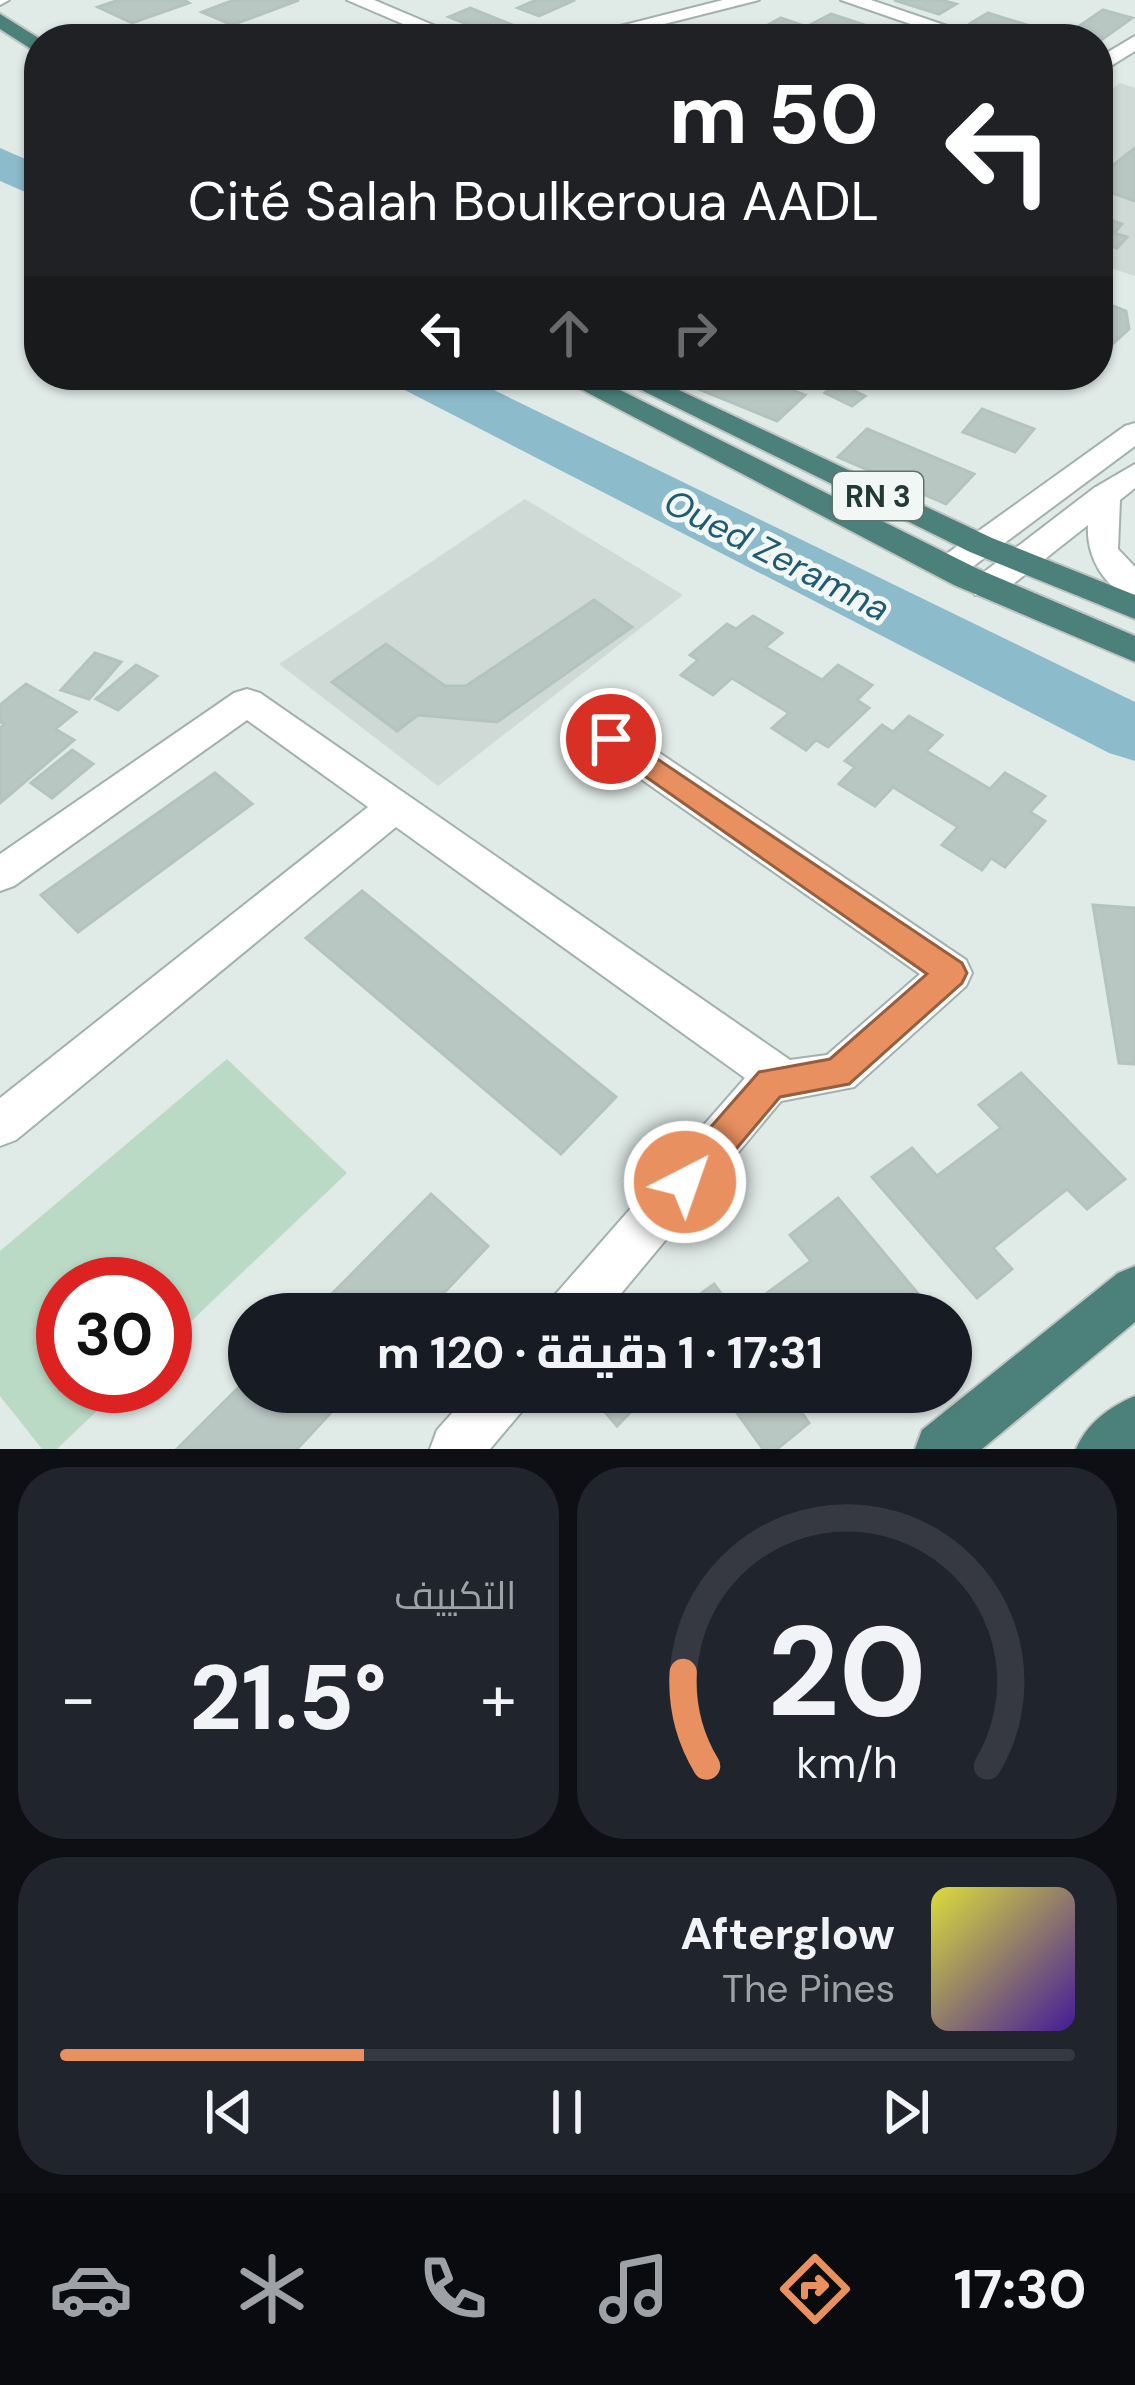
<!DOCTYPE html>
<html lang="ar">
<head>
<meta charset="utf-8">
<style>
  body { margin:0; font-family:"DM Sans",Cairo,sans-serif; background:#20242c; color:#f1f3f6; direction:rtl; height:100vh; display:flex; flex-direction:column; font-size:45px; white-space:nowrap }
  * { box-sizing:border-box; margin:0 }
  p { font-size:39px; color:#9ea1a6 }
  .icon { flex:none; width:66px; height:66px; fill:none; stroke:currentColor; stroke-width:2; stroke-linecap:round; stroke-linejoin:round }
  .map { position:relative; height:1449px; overflow:hidden; direction:ltr }
  .details { display:flex; flex-direction:column; gap:18px; padding:18px; background:#0d0f14; flex:1 }
  .details>* { flex:none }
  .hud { position:absolute; left:24px; top:24px; width:1089px; height:366px; border-radius:48px; box-shadow:0 3px 9px #0004; direction:rtl; background:#202124; color:#fff; overflow:hidden }
  .speed { position:absolute; left:36px; top:1257px; display:flex; gap:24px; font-size:60px; font-weight:700; text-align:center }
  .speed>* { display:grid; place-content:center; width:156px; height:156px; border-radius:50%; background:#171b24; box-shadow:0 3px 9px #0004; line-height:1 }
  .speed .limit { border:18px solid #d22; background:#fff; color:#111 }
  .pin { position:absolute; display:grid; place-items:center; width:102px; height:102px; color:#fff; margin:-51px; border:6px solid #fff; border-radius:50%; box-shadow:0 3px 12px #0007 }
  .me { position:absolute; width:132px; margin:-66px; rotate:41deg; stroke-linejoin:round; filter:drop-shadow(0 0 9px #0008) }
  .turn { display:flex; align-items:center; gap:42px; height:252px; padding:0 36px; font-size:54px }
  .turn .icon { width:156px; height:156px; stroke-width:2.5 }
  .turn b { display:block; font-size:84px; line-height:102px }
  .lanes { display:flex; align-items:center; height:114px; padding:0 36px; background:#0003; justify-content:center; gap:60px; direction:ltr }
  .lanes .off { opacity:.35 }
  .big { font-size:90px; font-weight:800; line-height:1.1 }
  .details .card { flex:1; display:flex; flex-direction:column; justify-content:center; gap:18px; min-width:0; padding:0 42px; border-radius:48px; background:#20242c }
  .details .dial { align-items:center; gap:0 }
  .dial svg { height:312px; overflow:visible; fill:none; stroke:#363941; stroke-width:7; stroke-linecap:round; text-anchor:middle }
  .dial text { fill:#f1f3f6; stroke:none }
  .song { display:flex; align-items:center; gap:36px }
  .cover { width:144px; height:144px; border-radius:18px; background:linear-gradient(135deg,hsl(60 70% 55%),hsl(260 70% 35%)) }
  .played { height:12px; border-radius:6px; background:linear-gradient(90deg,#e89060 30%,#363941 30%) }
  .keys { display:flex; justify-content:space-around; direction:ltr }
  .heat { display:flex; justify-content:space-between; align-items:center; font-size:66px; direction:ltr }
  .details .tiles { flex:1; display:grid; gap:18px; grid-template-columns:1fr 1fr }
  .card:last-child { grid-column:span 2 }
  .trip { position:absolute; left:228px; top:1293px; width:744px; height:120px; border-radius:60px; background:#171b24; box-shadow:0 3px 9px #0004; font-weight:800; line-height:120px; text-align:center; direction:rtl }
  .menu { display:flex; height:192px; justify-content:space-around; align-items:center; background:#090b0e; color:#9ea1a6 }
  .menu .icon { width:84px; height:84px }
  .menu .on { color:#e89060 }
  .menu b { font-size:54px; color:#f1f3f6 }
  .map>svg:first-child { display:block }
  .built { fill:#cfdad6 }
  .green { fill:#badac6 }
  .lines { fill:none; stroke-linecap:round; stroke-linejoin:round }
  .river { fill:#8cbbcc; fill-rule:evenodd }
  .building { fill:#b9c7c3; stroke:#b3c3be; stroke-width:3 }
  .service-casing { stroke:#a3b1ae; stroke-width:4 }
  .minor-casing { stroke:#a3b1ae; stroke-width:4 }
  .trunk-casing { stroke:#bdc4c2; stroke-width:4 }
  .service { fill:#fff; fill-rule:evenodd }
  .minor { fill:#fff; fill-rule:evenodd }
  .trunk { fill:#4c807a; fill-rule:evenodd }
  .route { fill:#e89060; stroke:#975e3e; stroke-width:3 }
  .labels { text-anchor:middle; dominant-baseline:central; stroke-width:10; stroke-linejoin:round; paint-order:stroke }
  .shield { fill:#f0f7f4; stroke:#60726e; stroke-width:3 }
  .shield-label { font-size:30px; font-weight:bold; fill:#223935 }
  .water-label { font-size:36px; font-style:italic; fill:#215b71; stroke:#f0f7f4 }
</style>
</head>
<body>
<div class="map">
<svg width="1135" height="1449" viewBox="0 0 1135 1449">
  <rect width="100%" height="100%" fill="#e0eae7"/>
  <g class="built">
    <polygon points="1120,83 1135,88 1135,276 1098,264 1098,99"/>
    <polygon points="525,499 683,595 438,786 279,664"/>
  </g>
  <polygon class="green" points="227,1059 347,1173 165,1346 165,1284 63,1284 63,1386 123,1386 57,1449 42,1449 0,1396 0,1251"/>
  <g class="lines">
    <g class="river">
      <polygon points="0,148 39,165 39,198 0,181"/>
      <polygon points="391,375 463,375 1135,702 1135,761 1109,753 399,387"/>
    </g>
  </g>
  <g class="building">
    <polygon points="119,0 184,0 189,3 132,23 98,7"/>
    <polygon points="234,0 299,0 232,25 202,12"/>
    <polygon points="536,0 575,0 539,16 518,8"/>
    <polygon points="894,0 941,0 956,4 939,14"/>
    <polygon points="470,8 515,26 494,35 449,17"/>
    <polygon points="1103,10 1132,18 1101,40 1072,31"/>
    <polygon points="988,13 1059,35 1022,39 971,23"/>
    <polygon points="831,14 898,36 858,39 812,24"/>
    <polygon points="781,18 807,27 784,39 742,39"/>
    <polygon points="1135,148 1135,201 1098,188 1098,177"/>
    <polygon points="1098,216 1122,224 1114,233 1127,237 1117,248 1098,242"/>
    <polygon points="1098,300 1126,311 1129,329 1098,357"/>
    <polygon points="711,375 754,375 805,395 777,421 696,388"/>
    <polygon points="838,383 865,396 852,406 825,393"/>
    <polygon points="982,409 1034,429 1015,452 963,432"/>
    <polygon points="867,429 974,474 946,504 838,457"/>
    <polygon points="594,600 632,627 497,722 418,715 397,731 332,682 386,644 445,686 466,686"/>
    <polygon points="753,616 782,633 765,647 822,680 838,665 872,685 857,700 869,708 828,747 816,740 806,750 772,728 789,713 732,678 713,695 681,675 698,660 690,655 727,624 736,629"/>
    <polygon points="95,653 121,662 89,699 61,690"/>
    <polygon points="136,665 157,676 118,710 96,699"/>
    <polygon points="26,684 76,712 55,729 74,740 0,803 0,728 5,724 0,722 0,705"/>
    <polygon points="909,716 942,735 926,751 990,789 1005,773 1045,796 1030,812 1045,821 1005,867 991,858 982,870 942,845 958,827 893,787 875,806 839,784 855,767 845,761 882,725 893,732"/>
    <polygon points="72,750 93,764 52,798 31,783"/>
    <polygon points="215,773 252,804 78,932 41,895"/>
    <polygon points="362,891 616,1097 561,1154 306,938"/>
    <polygon points="1093,905 1135,908 1135,1064 1119,1063"/>
    <polygon points="1021,1073 1125,1179 1087,1209 1067,1189 993,1248 1012,1269 977,1298 872,1177 912,1148 937,1176 1001,1128 979,1105"/>
    <polygon points="431,1194 488,1246 424,1314 312,1314"/>
    <polygon points="838,1198 935,1314 738,1314 811,1261 790,1235"/>
    <polygon points="714,1284 736,1314 673,1314"/>
    <polygon points="249,1377 249,1392 350,1392 297,1449 177,1449"/>
    <polygon points="588,1392 650,1392 617,1426"/>
    <polygon points="722,1392 798,1392 791,1398 809,1423 777,1449 763,1449"/>
  </g>
  <g class="lines">
    <g class="service-casing">
      <polygon id="service" points="0,0 9,0 0,5"/>
    </g>
    <g class="minor-casing">
      <g id="minor">
        <polygon points="347,0 374,0 466,39 438,39"/>
        <polygon points="723,0 759,0 605,39 569,39"/>
        <polygon points="841,0 871,0 985,39 954,39"/>
        <polygon points="1135,36 1135,51 1098,74 1098,58"/>
        <polygon points="1135,423 1135,446 960,576 938,576 933,568 938,560 1125,426"/>
        <path d="M1135 464V488L1120 500 1118 549 1135 567V598C1103 589 1086 555 1088 525L999 595H975L971 587 975 579 1094 488Z"/>
        <polygon points="247,689 260,693 790,1060 827,1055 920,974 598,749 593,739 598,729 611,725 624,729 966,960 972,973 966,986 854,1087 781,1101 604,1314 547,1314 554,1296 745,1078 396,827 16,1140 0,1146 0,1098 368,807 247,720 14,886 0,891 0,854 234,693"/>
        <polygon points="471,1392 531,1392 523,1410 490,1449 430,1449 437,1430"/>
      </g>
    </g>
    <g class="trunk-casing">
      <g id="trunk">
        <polygon points="0,14 40,39 39,54 0,29"/>
        <polygon points="554,375 590,375 978,569 1135,636 1135,662 954,585"/>
        <polygon points="611,375 647,375 992,538 1135,595 1135,619 970,552"/>
        <polygon points="1135,1266 1135,1322 982,1449 915,1449 922,1430 1118,1273"/>
        <path d="M1135 1396V1449H1076C1087 1423 1109 1407 1135 1396Z"/>
      </g>
    </g>
    <use href="#service" class="service"/>
    <use href="#minor" class="minor"/>
    <use href="#trunk" class="trunk"/>
  </g>
  <polygon class="route" points="611,728 962,963 967,973 962,983 849,1084 780,1097 698,1194 685,1199 673,1194 668,1182 673,1170 759,1072 830,1059 927,974 602,746 598,739"/>
  <g class="labels">
    <rect class="shield" x="833" y="472" width="90" height="48" rx="9"/>
    <g class="shield-label">
      <text x="878" y="496">RN 3</text>
    </g>
    <g class="water-label">
      <text transform="translate(777 555) rotate(27)">Oued Zeramna</text>
    </g>
  </g>
</svg>
<div class="speed"><div class="limit">30</div></div>
<div class="pin" style="left:611px;top:739px;background:#d93025"><svg class="icon" aria-label="arrive" viewBox="0 0 24 24"><path d="M6 21V4h12l-3 4 3 4H6"/></svg></div>
<svg class="me" style="left:685px;top:1182px" viewBox="-20 -20 40 40"><circle r="17" fill="#e89060" stroke="#fff" stroke-width="3"/><path d="M0-11L8 9 0 5-8 9z" fill="#fff"/></svg>
<div class="trip">17:31 · 1 دقيقة · 120 m</div>
<div class="hud">
<div class="turn"><svg class="icon" aria-label="left" viewBox="0 0 24 24"><path d="M17 20v-9H6M10 6l-5 5 5 5"/></svg><div><b>50 m</b>Cité Salah Boulkeroua AADL</div></div>
<div class="lanes"><svg class="icon" aria-label="left" viewBox="0 0 24 24"><path d="M17 20v-9H6M10 6l-5 5 5 5"/></svg><svg class="icon off" aria-label="ahead" viewBox="0 0 24 24"><path d="M12 20V5M6 11l6-6 6 6"/></svg><svg class="icon off" aria-label="right" viewBox="0 0 24 24"><path d="M7 20v-9h11M14 6l5 5-5 5"/></svg></div>
</div>
</div>
<section class="details">
<div class="tiles">
<div class="card dial"><svg viewBox="0 0 100 80">
<path d="M14 69A42 42 0 1 1 86 69"/>
<path d="M14 69A42 42 0 0 1 8 45" stroke="#e89060"/>
<text x="50" y="56" font-size="32" font-weight="700">20</text>
<text x="50" y="72" font-size="11">km/h</text>
</svg></div>
<div class="card"><p>التكييف</p>
<div class="heat"><a>−</a><b class="big">21.5°</b><a>+</a></div>
</div>
<div class="card">
<div class="song"><i class="cover"></i><div><b>Afterglow</b><p>The Pines</p></div></div>
<div class="played"></div>
<div class="keys"><svg class="icon" aria-label="previous" viewBox="0 0 24 24"><path d="M18 5L8 12l10 7zM5 5v14"/></svg><svg class="icon" aria-label="pause" viewBox="0 0 24 24"><path d="M8 5v14M16 5v14"/></svg><svg class="icon" aria-label="next" viewBox="0 0 24 24"><path d="M6 5l10 7-10 7zM19 5v14"/></svg></div>
</div>
</div>
</section>
<nav class="menu">
<b>17:30</b>
<svg class="icon on" aria-label="directions" viewBox="0 0 24 24"><path d="M12 3l9 9-9 9-9-9zM9 14v-3h6M13 9l2 2-2 2"/></svg>
<svg class="icon" aria-label="music" viewBox="0 0 24 24"><path d="M9 18V5l10-2v13"/><circle cx="6" cy="18" r="3"/><circle cx="16" cy="16" r="3"/></svg>
<svg class="icon" aria-label="phone" viewBox="0 0 24 24"><path d="M5 4h4l2 5-3 2q2 4 5 5l2-3 5 2v4C11 20 4 13 5 4z"/></svg>
<svg class="icon" aria-label="climate" viewBox="0 0 24 24"><path d="M12 3v18M4 7l16 10M4 17L20 7"/></svg>
<svg class="icon" aria-label="car" viewBox="0 0 24 24"><path d="M5 17H2v-5l4-1 3-4h7l3 4 3 1v5h-3M9 17h6M6 11h13"/><circle cx="7" cy="17" r="2"/><circle cx="17" cy="17" r="2"/></svg>
</nav>
</body>
</html>
